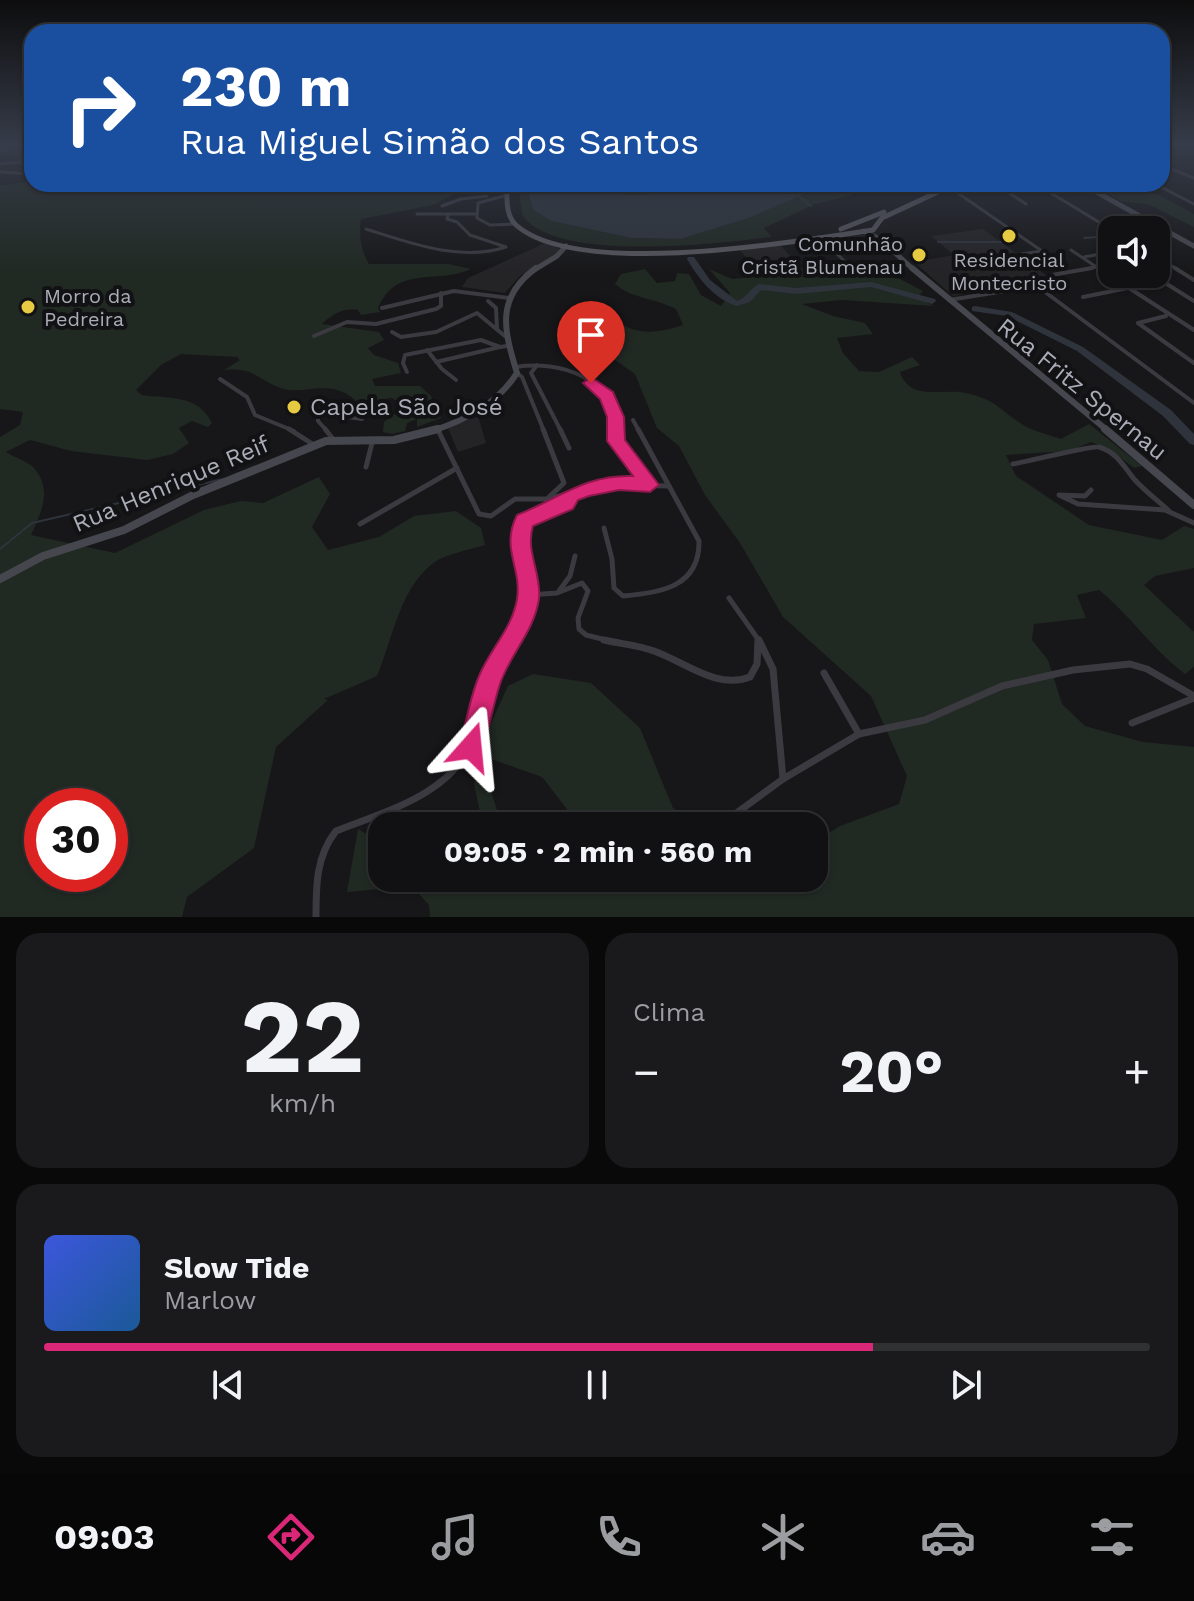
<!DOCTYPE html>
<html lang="pt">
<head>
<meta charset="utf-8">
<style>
  body { margin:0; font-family:"Work Sans",sans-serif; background:#1a1a1c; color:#f1f3f6; height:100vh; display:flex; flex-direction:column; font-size:30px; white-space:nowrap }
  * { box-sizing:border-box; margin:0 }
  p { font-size:26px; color:#9c9da0 }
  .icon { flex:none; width:44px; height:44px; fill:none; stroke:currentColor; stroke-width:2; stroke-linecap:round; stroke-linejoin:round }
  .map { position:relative; height:917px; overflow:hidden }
  .sheet { display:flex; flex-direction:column; gap:16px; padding:16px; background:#09090a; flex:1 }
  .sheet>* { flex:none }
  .top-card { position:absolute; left:24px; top:24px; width:1146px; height:168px; border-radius:24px; box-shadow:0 2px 6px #0004,0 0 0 2px #303133; background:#1a4fa0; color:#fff; overflow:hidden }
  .fabs { position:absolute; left:1098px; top:216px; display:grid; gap:16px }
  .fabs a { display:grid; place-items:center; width:72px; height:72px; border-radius:16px; background:#111113; box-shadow:0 2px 6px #0004,0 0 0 2px #303133; font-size:40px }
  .speed { position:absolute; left:24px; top:788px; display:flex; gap:16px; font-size:40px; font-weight:700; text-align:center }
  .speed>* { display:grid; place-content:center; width:104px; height:104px; border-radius:50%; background:#111113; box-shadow:0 2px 6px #0004,0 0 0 2px #303133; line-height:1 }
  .speed .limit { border:12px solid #d22; background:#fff; color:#111 }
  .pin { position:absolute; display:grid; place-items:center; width:68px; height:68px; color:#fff; margin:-82px -34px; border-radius:50% 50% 50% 0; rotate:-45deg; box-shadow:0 0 8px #0007 }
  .pin .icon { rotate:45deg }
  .me { position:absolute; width:88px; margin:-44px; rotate:18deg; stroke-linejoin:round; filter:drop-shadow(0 0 6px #0008) }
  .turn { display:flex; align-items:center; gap:28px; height:168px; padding:0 24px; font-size:36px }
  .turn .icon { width:104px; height:104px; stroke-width:2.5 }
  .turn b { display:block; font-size:56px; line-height:68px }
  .big { font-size:60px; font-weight:700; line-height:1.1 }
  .sheet .card { flex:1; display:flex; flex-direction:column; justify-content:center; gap:12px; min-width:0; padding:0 28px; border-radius:24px; background:#1a1a1c }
  .sheet .dial { align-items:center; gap:0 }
  .dial b { font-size:104px; line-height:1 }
  .song { display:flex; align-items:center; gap:24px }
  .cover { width:96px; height:96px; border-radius:12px; background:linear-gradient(135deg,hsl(230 70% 55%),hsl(210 70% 35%)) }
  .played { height:8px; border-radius:4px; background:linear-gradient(90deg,#db2777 75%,#303133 75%) }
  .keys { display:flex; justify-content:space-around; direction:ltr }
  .heat { display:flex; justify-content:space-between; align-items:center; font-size:44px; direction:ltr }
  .sheet .tiles { flex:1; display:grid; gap:16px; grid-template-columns:1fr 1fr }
  .card:last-child { grid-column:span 2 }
  .trip { position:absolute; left:368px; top:812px; width:460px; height:80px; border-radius:24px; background:#111113; box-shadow:0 2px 6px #0004,0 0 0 2px #303133; font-weight:700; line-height:80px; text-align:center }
  .dock { display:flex; height:128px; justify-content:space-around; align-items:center; background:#070708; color:#9c9da0 }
  .dock .icon { width:56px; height:56px }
  .dock .on { color:#db2777 }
  .dock b { font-size:36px; color:#f1f3f6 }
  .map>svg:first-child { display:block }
  .built { fill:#242326 }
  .green { fill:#212923; fill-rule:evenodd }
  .water { fill:#2e333c }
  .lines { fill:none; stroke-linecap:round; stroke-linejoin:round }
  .stream { stroke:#2e333c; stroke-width:2 }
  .river { fill:#2e333c; fill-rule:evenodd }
  .street-far3 { stroke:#3a3a40; stroke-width:3 }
  .street-far2 { stroke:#3a3a40; stroke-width:4 }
  .street-far1 { stroke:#3a3a40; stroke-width:5 }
  .street { stroke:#3a3a40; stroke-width:7 }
  .secondary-far2 { stroke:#46474e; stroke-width:5 }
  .secondary-far1 { stroke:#46474e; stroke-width:6 }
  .secondary { stroke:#46474e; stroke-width:8 }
  .primary { stroke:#55555c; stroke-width:5 }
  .route { fill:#db2777; stroke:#8e194d; stroke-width:2 }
  .poi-dot { fill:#e6cb42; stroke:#121214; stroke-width:3 }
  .labels { text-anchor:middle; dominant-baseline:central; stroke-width:8; stroke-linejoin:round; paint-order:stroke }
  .far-poi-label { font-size:20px; fill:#aaacb8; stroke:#121214; text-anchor:end }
  .street-label { font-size:24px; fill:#aaacb8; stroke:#121214 }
  .poi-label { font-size:24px; fill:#aaacb8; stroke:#121214; text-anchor:start }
</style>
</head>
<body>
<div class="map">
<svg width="1194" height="917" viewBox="0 0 1194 917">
  <rect width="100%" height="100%" fill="#171719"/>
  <g class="built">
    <polygon points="983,229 1050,278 953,296 914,262 954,255 931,236"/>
    <polygon points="545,243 559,248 560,252 520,276 505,293 462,287 468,278"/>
    <polygon points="779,244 809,276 762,276 739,249"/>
    <polygon points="478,416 486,443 458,452 448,428"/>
  </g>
  <g class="green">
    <path d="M32 182 98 184 106 187 145 184H473L433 205 361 219C359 236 360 248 369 264H449L471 269C436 285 397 264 378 308L380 312 361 315 358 310C342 308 333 314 322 324L379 332 384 340 368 348 374 355 398 363 401 373 372 379 375 386H420L431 396 434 408 440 412 441 418 417 427V419L407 423 405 431 392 434 383 432 384 422 398 412 401 404 392 398 357 402C333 377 305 395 284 389 257 381 257 367 224 370L240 360 237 357 181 354 161 365 136 390 142 395C170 399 198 394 212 423L208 427 192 421 179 428 189 443 173 454 147 460 71 451 30 440 6 452C13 457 28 461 34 468 53 490 41 513 31 535L115 553 204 510 241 501 263 503 319 477 330 494 312 527 328 550 379 537 414 516 456 511 481 528 485 545C470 550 444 554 432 564 399 591 393 638 377 676L324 699 328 700 276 747 254 848 187 897 182 917H0V437L20 425 23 412 0 409V185ZM42 806H110V874H42Z"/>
    <path d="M523 184H533L529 197 551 221 631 238 681 239 749 218 827 184H878L851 189 852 195 815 204 764 228 772 237C722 243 551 264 522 214L519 189Z"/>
    <path d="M604 184C620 184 632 191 648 191 672 191 695 184 719 184L694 193 625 195Z"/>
    <path d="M1112 184C1144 184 1166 199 1194 214V227L1148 204 1121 201 1099 189 1109 193 1122 191Z"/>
    <path d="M645 269 657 283 675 281 677 273 689 274 701 295 721 306 730 293 709 269 732 279 782 274 795 277 869 274 900 279 923 291 917 298 934 306 842 300 802 304 833 316 865 323 873 334 837 338 843 353 859 371 879 372 912 357 920 365 900 372C910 402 943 388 966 393 998 400 1001 412 1025 426 1036 432 1050 435 1061 439L1089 424 1142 466 1134 468 1108 448 1091 442 1069 451 1006 455 1016 476 1089 525 1162 540 1184 526 1194 529V568L1155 576 1144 585 1194 632V667L1185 674C1151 648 1132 617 1099 590L1077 595 1086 618 1034 624 1032 640 1048 660 1062 704 1085 726 1143 742 1194 747V917H430L429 905 412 886 347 892 358 829 382 843V878H814V842L840 826 899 804 907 776 871 696 783 617 740 543 705 495 679 446 657 428 635 374 608 355 579 357 583 347 603 334 601 311 605 304C622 336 651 336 683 325L676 309C655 298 632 299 615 284L621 274Z"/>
    <polygon points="533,674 591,683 640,728 673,808 706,826 563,826 567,809 542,777 477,754 508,686"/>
    <polygon points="477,771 488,782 502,826 483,826 474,784"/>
  </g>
  <polygon class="water" points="533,184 604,184 625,195 694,193 719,184 827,184 749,218 681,239 631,238 551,221 534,210 529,197"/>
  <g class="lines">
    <g class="stream">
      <polyline points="799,196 811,206"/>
      <polyline points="1084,238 1112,236"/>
      <polyline points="938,242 1002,242"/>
      <polyline points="0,549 32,523 223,479"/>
    </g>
    <g class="river">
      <path d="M688 257H694L710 280 737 301C747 298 750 288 759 284L796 288 871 282 935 299 936 301 932 304 871 287 796 294 761 290 750 302 737 306C715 300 698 278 687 259Z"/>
      <polygon points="975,306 1012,312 1083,347 1171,410 1194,434 1194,445 1190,444 1163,416 1077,351 1007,316 972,311 972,307"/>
    </g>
    <g class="street-far3">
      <polyline points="0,151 8,150"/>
      <polyline points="0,164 32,161"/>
      <polyline points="1162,165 1194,178"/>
      <polyline points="0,172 32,174"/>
      <polyline points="995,184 1026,204"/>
      <polyline points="1036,184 1112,230"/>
      <polyline points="1155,184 1194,204"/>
      <polyline points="949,187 1042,251 1021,254"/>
      <polyline points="507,195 478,203 477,218 490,225 515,224"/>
      <polyline points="442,206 461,199 487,196"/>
      <polyline points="417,214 476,214"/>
      <path d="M366 229C410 243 460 262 506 247L470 235 457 222 447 219 448 215"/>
      <polyline points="819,237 854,270"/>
      <polyline points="1071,250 1101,270"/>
      <polyline points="1156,256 1178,270"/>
      <polyline points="1084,257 1112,252"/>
      <polyline points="1081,270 1096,267"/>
      <polyline points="1157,270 1171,266"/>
    </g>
    <g class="street-far2">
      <polyline points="851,268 856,272"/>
      <polyline points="1098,268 1194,330"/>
      <polyline points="1175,268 1194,280"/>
      <polyline points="1156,270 1165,268"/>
      <polyline points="1151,274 1194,301"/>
      <polyline points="1052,275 1092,268"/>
      <polyline points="1115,278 1134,274"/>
      <polyline points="1083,297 1128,288"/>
      <polyline points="949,300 1037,286 1194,403"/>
      <polyline points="488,301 496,308 497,329"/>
      <polyline points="382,308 454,291 509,298"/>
      <polyline points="1166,316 1138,323 1194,363"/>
      <polyline points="392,332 401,337 436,332 477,313 506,337"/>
      <polyline points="314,336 347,322 376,324 436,309 441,306 441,293"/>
      <polyline points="427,350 442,369 456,380"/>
      <polyline points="436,362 500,347"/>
      <polyline points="537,365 531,373 561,431"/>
      <path d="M516 367C558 360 619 378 615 431"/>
      <polyline points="407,372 403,363 405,355 481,340 500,347 507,346"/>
      <polyline points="517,373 522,377 544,431"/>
      <polyline points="220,379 247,397 255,415 294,431"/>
      <polyline points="633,420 639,431"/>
      <polyline points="327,431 318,421 318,416 326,414 362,419"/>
    </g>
    <g class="street-far1">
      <polyline points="289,429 314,445"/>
      <polyline points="325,429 333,439"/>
      <polyline points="543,429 564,483 549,497"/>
      <polyline points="560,429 569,448"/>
      <polyline points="615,429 617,443 649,484"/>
      <polyline points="438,430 479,514 491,516 515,499 547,499 604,485 669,486"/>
      <path d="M1013 464C1026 462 1093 445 1099 447 1117 452 1124 467 1135 480 1145 491 1157 500 1168 510"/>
      <polyline points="366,467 372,443"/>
      <polyline points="1091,490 1085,496 1059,495 1078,504 1165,510 1194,523"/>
      <polyline points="360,524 457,468"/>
      <path d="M604 528 612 559 614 588 623 596C660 593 700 587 699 541L638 429"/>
      <polyline points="559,591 570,576 575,556"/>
      <polyline points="529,595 557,593 582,583 588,591 578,618 579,629 586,635 614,642"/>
      <polyline points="729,598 760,642"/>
      <path d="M510 642C520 626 529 609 528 589 528 565 517 545 524 521L566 504 571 495"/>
      <polyline points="758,642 758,639"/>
    </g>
    <g class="street">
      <path d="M604 640C621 644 638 645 654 651 685 662 717 690 750 677L757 664 758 640"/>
      <polyline points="759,640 773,669 783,779"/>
      <polyline points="824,673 859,734"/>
      <polyline points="1132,723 1194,698"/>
      <polyline points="727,820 783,779 859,734 925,720 1002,686 1073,670 1130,664 1147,669 1194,696"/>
      <path d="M316 917C316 886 316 856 336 831 386 811 454 794 474 737 488 698 488 678 511 640"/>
    </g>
    <g class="secondary-far2">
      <polyline points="1082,184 1194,246"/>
      <polyline points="864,231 881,240 914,270"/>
      <polyline points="534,270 557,256 566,246"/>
    </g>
    <g class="secondary-far1">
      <polyline points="912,268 1108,431"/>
      <path d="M432 431C466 420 497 404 517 373 504 330 495 298 536 268"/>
    </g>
    <g class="secondary">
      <polyline points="1105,429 1194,505"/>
      <polyline points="0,579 43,556 124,530 193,495 326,441 394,440 438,429"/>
    </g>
    <g class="primary">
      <path d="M507 184C507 197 505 215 516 225 577 279 795 242 873 230L882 218 955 184"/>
      <polyline points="841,229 884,212"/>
    </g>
  </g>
  <linearGradient id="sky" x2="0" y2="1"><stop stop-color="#0d0d0e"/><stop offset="0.53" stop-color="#363c49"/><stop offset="1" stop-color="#363c49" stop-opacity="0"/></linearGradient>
  <rect width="1194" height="273" fill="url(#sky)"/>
  <path class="route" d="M591 377 613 392 624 417 625 440 659 485 650 492 619 490 589 496 578 500 573 509 533 526C525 551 542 574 539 599 534 632 510 654 500 684 492 708 489 732 480 756L471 760 462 756 458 747C467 724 469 699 479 676 490 649 512 629 517 599 522 568 500 548 517 515 558 499 586 474 633 476L607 441V417L600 399 583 383Z"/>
  <g class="poi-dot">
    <circle cx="1009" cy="236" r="8"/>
    <circle cx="919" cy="255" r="8"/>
    <circle cx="28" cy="307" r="8"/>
    <circle cx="294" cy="407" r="8"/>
  </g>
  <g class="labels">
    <g class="far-poi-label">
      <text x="903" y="244">Comunhão<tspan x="903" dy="23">Cristã Blumenau</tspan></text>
      <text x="1009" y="260" text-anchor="middle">Residencial<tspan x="1009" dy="23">Montecristo</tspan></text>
      <text x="44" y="296" text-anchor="start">Morro da<tspan x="44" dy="23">Pedreira</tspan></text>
    </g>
    <g class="street-label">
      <text transform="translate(1082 389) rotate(39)">Rua Fritz Spernau</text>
      <text transform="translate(171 484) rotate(-23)">Rua Henrique Reif</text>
    </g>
    <g class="poi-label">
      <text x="310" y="407">Capela São José</text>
    </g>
  </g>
</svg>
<div class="fabs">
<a><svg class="icon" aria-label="sound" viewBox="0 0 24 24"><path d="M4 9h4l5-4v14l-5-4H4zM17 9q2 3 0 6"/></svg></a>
</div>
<div class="speed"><div class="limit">30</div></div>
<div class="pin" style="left:591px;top:383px;background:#d93025"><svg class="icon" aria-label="arrive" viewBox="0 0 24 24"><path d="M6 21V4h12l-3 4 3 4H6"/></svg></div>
<svg class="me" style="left:471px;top:747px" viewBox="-20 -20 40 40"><path d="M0-17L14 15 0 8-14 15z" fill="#db2777" stroke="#fff" stroke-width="4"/></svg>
<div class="trip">09:05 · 2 min · 560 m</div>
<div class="top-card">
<div class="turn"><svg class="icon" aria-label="right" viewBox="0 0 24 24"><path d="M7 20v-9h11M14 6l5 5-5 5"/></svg><div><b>230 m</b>Rua Miguel Simão dos Santos</div></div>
</div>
</div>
<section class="sheet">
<div class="tiles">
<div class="card dial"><b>22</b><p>km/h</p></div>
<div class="card"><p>Clima</p>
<div class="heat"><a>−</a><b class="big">20°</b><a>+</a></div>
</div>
<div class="card">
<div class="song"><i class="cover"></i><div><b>Slow Tide</b><p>Marlow</p></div></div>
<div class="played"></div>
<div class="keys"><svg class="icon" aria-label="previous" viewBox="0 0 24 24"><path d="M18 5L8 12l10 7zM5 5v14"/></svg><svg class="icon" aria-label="pause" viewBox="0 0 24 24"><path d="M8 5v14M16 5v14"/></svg><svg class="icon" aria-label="next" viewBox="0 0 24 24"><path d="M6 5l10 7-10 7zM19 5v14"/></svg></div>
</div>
</div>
</section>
<nav class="dock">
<b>09:03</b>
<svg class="icon on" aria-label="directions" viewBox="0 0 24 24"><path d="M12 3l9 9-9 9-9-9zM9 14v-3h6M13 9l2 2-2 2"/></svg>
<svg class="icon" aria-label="music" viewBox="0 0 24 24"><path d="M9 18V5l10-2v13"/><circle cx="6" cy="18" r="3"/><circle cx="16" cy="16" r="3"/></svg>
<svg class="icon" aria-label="phone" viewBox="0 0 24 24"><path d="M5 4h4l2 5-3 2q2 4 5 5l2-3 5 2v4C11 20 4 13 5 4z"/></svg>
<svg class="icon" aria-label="climate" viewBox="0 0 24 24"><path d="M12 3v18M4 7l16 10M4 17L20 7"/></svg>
<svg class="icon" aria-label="car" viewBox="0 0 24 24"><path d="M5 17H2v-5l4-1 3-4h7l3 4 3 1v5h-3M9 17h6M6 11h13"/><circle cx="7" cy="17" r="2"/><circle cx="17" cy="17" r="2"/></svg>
<svg class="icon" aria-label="filters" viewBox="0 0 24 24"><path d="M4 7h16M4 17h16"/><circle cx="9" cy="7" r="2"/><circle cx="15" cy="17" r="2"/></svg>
</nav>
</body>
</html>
